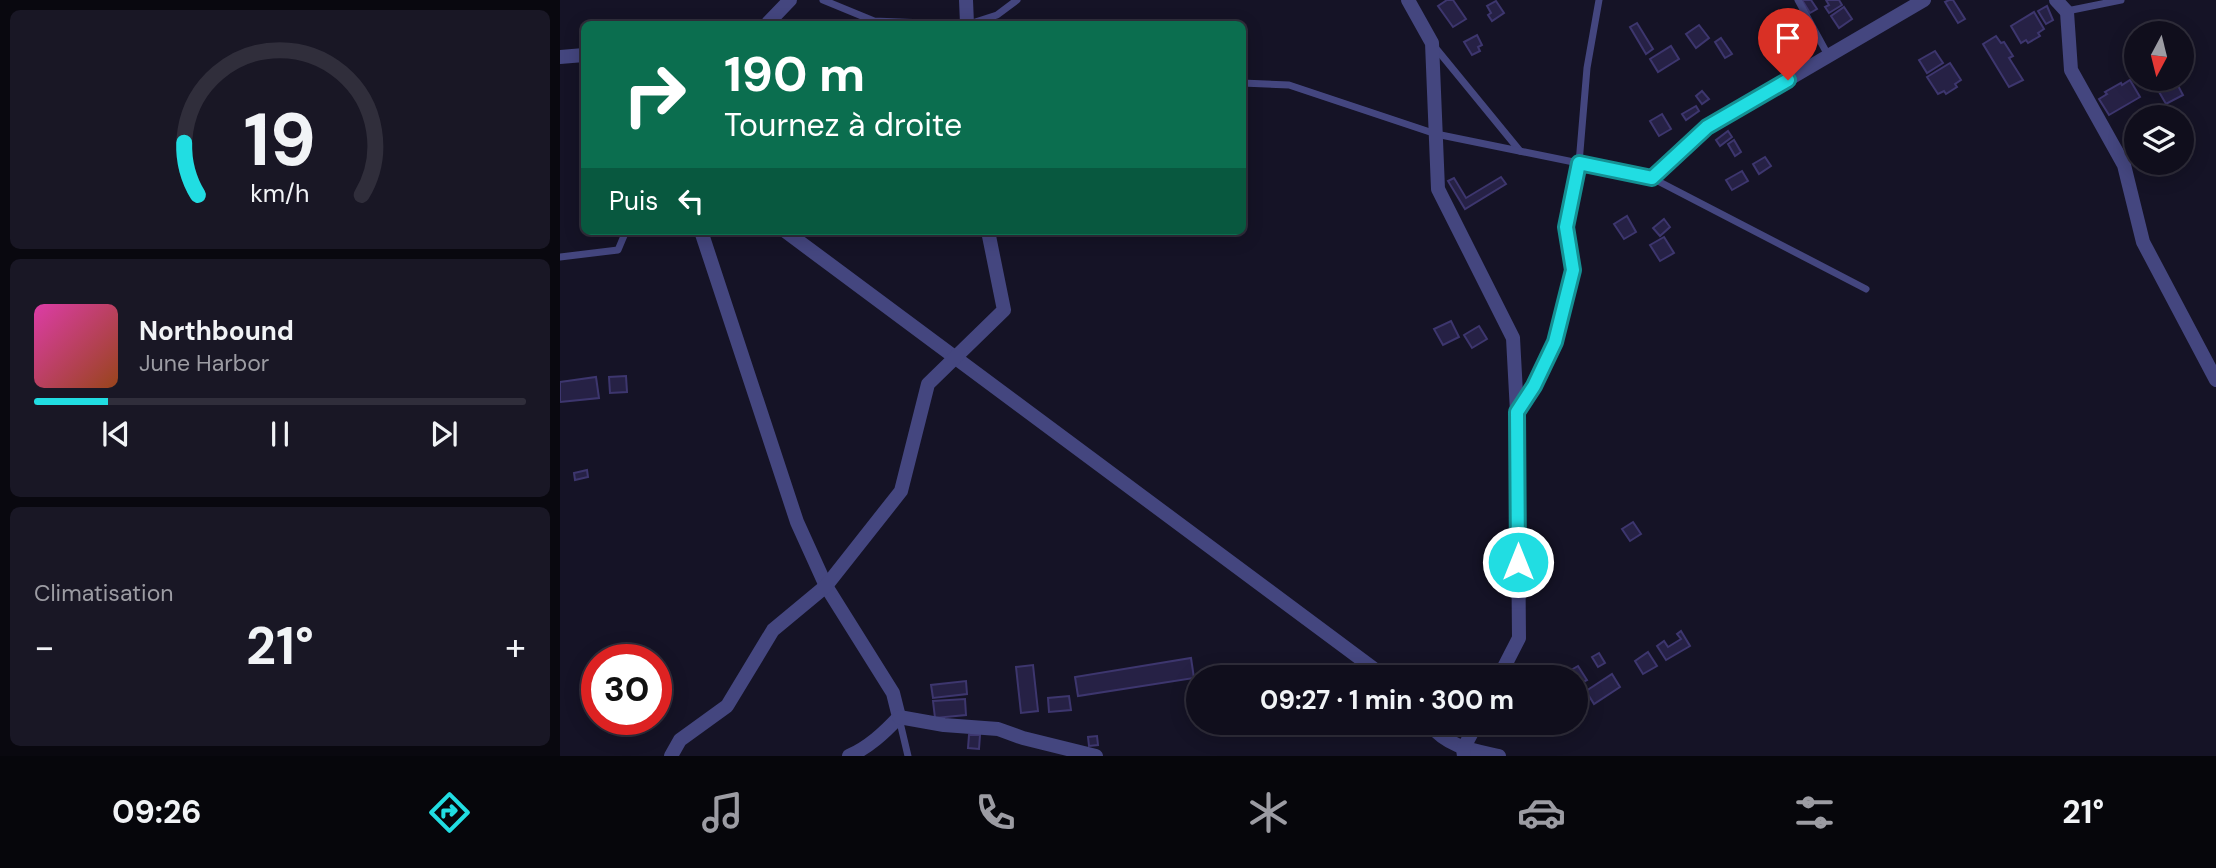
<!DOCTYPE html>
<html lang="fr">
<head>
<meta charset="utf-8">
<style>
  body { margin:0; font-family:"DM Sans",sans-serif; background:#191725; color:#f1f3f6; height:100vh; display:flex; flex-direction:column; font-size:26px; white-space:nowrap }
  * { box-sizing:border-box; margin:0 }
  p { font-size:23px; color:#9c9ca3 }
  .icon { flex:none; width:38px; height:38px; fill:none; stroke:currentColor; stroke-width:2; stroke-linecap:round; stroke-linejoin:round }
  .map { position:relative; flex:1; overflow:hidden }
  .sheet { display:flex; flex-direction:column; gap:10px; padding:10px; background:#09080f; width:560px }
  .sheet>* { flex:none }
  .guide { position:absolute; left:21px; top:21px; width:665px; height:214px; border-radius:10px; box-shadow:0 4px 18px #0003,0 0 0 2px #302e3b; background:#0b6e4f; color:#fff; overflow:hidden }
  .needle { width:46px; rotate:187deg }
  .fabs { position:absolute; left:1564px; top:21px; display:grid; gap:14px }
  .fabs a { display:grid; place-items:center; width:70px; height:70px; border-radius:50%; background:#100e1c; box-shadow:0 4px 18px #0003,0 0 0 2px #302e3b; font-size:35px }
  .speed { position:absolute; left:21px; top:644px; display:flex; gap:14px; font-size:35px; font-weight:700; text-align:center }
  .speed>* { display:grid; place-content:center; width:91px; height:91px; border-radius:50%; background:#100e1c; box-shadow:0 4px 18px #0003,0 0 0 2px #302e3b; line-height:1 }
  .speed .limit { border:10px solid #d22; background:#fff; color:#111 }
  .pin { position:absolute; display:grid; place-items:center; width:60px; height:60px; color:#fff; margin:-72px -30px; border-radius:50% 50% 50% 0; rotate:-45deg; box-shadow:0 0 7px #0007 }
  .pin .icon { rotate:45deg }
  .me { position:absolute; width:77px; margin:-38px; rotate:0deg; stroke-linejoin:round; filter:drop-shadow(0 0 5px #0008) }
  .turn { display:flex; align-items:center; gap:24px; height:147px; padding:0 28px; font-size:32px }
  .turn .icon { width:91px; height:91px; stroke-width:2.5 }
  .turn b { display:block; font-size:49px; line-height:60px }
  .then { display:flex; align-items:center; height:66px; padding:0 28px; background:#0003; gap:14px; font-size:26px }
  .big { font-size:52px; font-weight:700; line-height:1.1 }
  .sheet .widget { flex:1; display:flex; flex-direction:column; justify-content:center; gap:10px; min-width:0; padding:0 24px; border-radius:10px; background:#191725 }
  .sheet .dial { align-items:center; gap:0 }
  .dial svg { height:182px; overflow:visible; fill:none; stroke:#302e3b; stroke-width:7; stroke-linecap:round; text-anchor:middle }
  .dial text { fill:#f1f3f6; stroke:none }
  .song { display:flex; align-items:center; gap:21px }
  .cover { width:84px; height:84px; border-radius:10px; background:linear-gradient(135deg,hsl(320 70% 55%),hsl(20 70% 35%)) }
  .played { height:7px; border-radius:4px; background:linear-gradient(90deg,#21dde2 15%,#302e3b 15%) }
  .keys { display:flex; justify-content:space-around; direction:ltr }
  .heat { display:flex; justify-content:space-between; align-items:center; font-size:38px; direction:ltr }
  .trip { position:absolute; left:626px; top:665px; width:402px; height:70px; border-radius:35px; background:#100e1c; box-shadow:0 4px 18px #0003,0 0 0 2px #302e3b; font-weight:700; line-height:70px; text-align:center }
  .menu { display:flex; height:112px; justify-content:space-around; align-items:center; background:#06060b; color:#9c9ca3 }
  .menu .icon { width:49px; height:49px }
  .menu .current { color:#21dde2 }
  .menu b { font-size:32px; color:#f1f3f6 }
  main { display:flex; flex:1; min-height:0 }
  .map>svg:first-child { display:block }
  .building { fill:#262145; stroke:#3d366e; stroke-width:2 }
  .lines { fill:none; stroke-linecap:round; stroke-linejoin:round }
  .service { stroke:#44467f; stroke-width:7 }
  .minor { stroke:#44467f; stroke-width:14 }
  .route-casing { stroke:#159093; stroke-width:18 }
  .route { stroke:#21dde2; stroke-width:12 }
</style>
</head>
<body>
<main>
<section class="sheet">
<div class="widget dial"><svg viewBox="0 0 100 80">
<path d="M14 69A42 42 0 1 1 86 69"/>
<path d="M14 69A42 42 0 0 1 8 46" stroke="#21dde2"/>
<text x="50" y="56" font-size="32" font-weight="700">19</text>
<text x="50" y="72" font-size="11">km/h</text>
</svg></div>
<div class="widget">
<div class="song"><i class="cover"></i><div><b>Northbound</b><p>June Harbor</p></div></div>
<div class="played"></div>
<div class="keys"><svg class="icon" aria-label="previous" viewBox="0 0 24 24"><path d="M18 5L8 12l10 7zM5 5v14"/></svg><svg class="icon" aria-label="pause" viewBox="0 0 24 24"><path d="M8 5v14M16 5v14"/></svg><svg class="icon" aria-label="next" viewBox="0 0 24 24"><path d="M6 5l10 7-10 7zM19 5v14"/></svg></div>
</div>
<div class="widget"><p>Climatisation</p>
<div class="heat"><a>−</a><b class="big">21°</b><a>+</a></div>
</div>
</section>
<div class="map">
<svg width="1656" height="756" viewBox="0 0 1656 756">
  <rect width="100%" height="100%" fill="#151326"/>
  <g class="building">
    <polygon points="887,0 893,0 906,19 893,27 878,6"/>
    <polygon points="1242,0 1251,0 1257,9 1250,13"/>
    <polygon points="1266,0 1279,0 1282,5 1269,13 1265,7 1269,5"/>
    <polygon points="1389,0 1393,0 1405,19 1398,23 1385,2"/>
    <polygon points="936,1 944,13 932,21 928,15 931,13 927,6"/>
    <polygon points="1487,6 1493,20 1486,24 1478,11"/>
    <polygon points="1284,7 1292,19 1279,28 1271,16"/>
    <polygon points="1474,12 1484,29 1478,33 1480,36 1468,43 1466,40 1461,43 1451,26"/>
    <polygon points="1077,23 1093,49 1086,54 1070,27"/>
    <polygon points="1139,25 1149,38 1136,48 1126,34"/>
    <polygon points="917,35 922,45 918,47 920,51 912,55 904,42"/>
    <polygon points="1436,36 1441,43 1444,42 1453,56 1449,58 1463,80 1449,87 1423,44"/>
    <polygon points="1161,38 1172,54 1165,58 1155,42"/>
    <polygon points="1111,46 1119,59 1098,72 1090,59"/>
    <polygon points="1375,51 1383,63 1367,73 1359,60"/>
    <polygon points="1390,63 1401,80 1395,84 1397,87 1386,94 1384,91 1378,94 1367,77"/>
    <polygon points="1570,80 1580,97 1549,115 1539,99 1547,94 1545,92 1561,83 1562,85"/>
    <polygon points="1615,80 1623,95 1606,104 1598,90"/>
    <polygon points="1142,91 1149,99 1142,104 1136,96"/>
    <polygon points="1136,106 1139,111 1126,120 1122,114"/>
    <polygon points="1102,114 1111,129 1099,136 1090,121"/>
    <polygon points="1168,131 1172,137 1160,146 1156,140"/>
    <polygon points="1174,140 1181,152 1175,156 1168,144"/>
    <polygon points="1205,157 1211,166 1199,174 1193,164"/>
    <polygon points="1182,171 1188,181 1172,190 1166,180"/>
    <polygon points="941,177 946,184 905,209 888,181 894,178 906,198"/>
    <polygon points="1067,216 1076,232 1064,239 1054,224"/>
    <polygon points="1104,219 1110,227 1100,236 1093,228"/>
    <polygon points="1104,237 1114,253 1100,261 1090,245"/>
    <polygon points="891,321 899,337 883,345 874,329"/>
    <polygon points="919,326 927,339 912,348 904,335"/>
    <polygon points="66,376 67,392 50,393 49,377"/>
    <polygon points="36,377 39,398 0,402 0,382"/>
    <polygon points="27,470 28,477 15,480 14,473"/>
    <polygon points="1073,522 1081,534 1070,541 1062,529"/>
    <polygon points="1121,631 1130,646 1106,660 1097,646 1104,641 1108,647 1121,639 1117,634"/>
    <polygon points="1088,652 1097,666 1083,674 1075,661"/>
    <polygon points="1039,653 1045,663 1038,667 1032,657"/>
    <polygon points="631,658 634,678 518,696 515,677"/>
    <polygon points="473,665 478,711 461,713 456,667"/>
    <polygon points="1018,666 1027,680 1019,684 1011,670"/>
    <polygon points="1052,674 1060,687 1034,704 1026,691"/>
    <polygon points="406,681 407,694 373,698 371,685"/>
    <polygon points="509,696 511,710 489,712 488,698"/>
    <polygon points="405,699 406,715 375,718 373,701"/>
    <polygon points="409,735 420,735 419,749 408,748"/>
    <polygon points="537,736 538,745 529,746 528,737"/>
  </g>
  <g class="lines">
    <g class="service">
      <polyline points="263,0 314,21 391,24"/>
      <polyline points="1238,0 1269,57"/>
      <polyline points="1507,11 1561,0"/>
      <polyline points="409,24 437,15 457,0"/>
      <polyline points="874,46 960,151"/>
      <polyline points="682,83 729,85 876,134 1092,178 1306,289"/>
      <polyline points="0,257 58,250 66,231"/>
      <polyline points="960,409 974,386 995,342 1013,270 1006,227 1019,163 1027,68 1039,0"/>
      <polyline points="339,718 348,756"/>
    </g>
    <g class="minor">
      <polyline points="406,0 407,24"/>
      <polyline points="848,0 872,43 878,189 953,338 957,412 959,638 939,677"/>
      <polyline points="1496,0 1507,12 1511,70 1564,165 1583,242 1656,380"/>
      <polyline points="207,24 230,0"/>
      <polyline points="0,57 24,55"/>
      <polyline points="1092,178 1147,127 1364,0"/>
      <path d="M141 231 237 522 266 586 333 693 339 717C324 733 309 747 289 756"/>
      <polyline points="225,231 825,677"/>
      <polyline points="339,717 384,725 438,729 463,738 536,756"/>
      <path d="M868 723C888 747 910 750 939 756"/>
      <polyline points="111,756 120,740 167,706 213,630 266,586 341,491 368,384 444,310 428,231"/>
      <polyline points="904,756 903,749 917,723"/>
    </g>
  </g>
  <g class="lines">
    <g class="route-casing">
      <polyline id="route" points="958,562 957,412 974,386 995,342 1013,270 1006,227 1019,163 1092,178 1147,127 1228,80"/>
    </g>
    <use href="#route" class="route"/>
  </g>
</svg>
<div class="fabs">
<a><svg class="needle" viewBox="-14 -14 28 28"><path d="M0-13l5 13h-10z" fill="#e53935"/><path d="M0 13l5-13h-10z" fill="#9c9ca3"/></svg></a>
<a><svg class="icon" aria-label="layers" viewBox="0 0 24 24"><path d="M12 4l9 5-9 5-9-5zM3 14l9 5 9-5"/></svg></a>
</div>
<div class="speed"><div class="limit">30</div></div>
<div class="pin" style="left:1228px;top:80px;background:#d93025"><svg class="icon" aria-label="arrive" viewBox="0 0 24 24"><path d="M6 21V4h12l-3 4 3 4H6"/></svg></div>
<svg class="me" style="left:958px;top:562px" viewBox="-20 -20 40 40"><circle r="17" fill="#21dde2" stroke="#fff" stroke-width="3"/><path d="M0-11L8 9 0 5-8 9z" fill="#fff"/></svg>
<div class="trip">09:27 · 1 min · 300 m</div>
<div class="guide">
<div class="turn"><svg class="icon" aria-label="right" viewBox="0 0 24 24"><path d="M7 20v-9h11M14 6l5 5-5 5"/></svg><div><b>190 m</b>Tournez à droite</div></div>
<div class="then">Puis<svg class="icon" aria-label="left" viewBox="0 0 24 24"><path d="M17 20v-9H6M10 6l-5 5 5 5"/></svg></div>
</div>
</div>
</main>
<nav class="menu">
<b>09:26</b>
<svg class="icon current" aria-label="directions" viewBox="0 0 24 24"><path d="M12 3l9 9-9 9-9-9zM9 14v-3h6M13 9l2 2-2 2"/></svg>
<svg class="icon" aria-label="music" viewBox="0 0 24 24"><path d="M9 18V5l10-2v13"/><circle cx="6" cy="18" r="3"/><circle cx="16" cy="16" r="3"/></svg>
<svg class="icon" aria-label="phone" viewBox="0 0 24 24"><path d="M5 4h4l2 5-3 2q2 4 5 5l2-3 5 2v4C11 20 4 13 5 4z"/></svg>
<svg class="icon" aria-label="climate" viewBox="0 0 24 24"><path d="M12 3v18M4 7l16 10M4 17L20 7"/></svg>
<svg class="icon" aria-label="car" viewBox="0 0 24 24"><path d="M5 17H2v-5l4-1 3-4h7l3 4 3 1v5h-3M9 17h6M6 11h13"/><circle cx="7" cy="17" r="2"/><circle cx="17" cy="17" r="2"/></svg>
<svg class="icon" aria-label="filters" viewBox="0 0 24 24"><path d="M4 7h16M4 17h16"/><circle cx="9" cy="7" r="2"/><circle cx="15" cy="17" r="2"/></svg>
<b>21°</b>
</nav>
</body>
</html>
